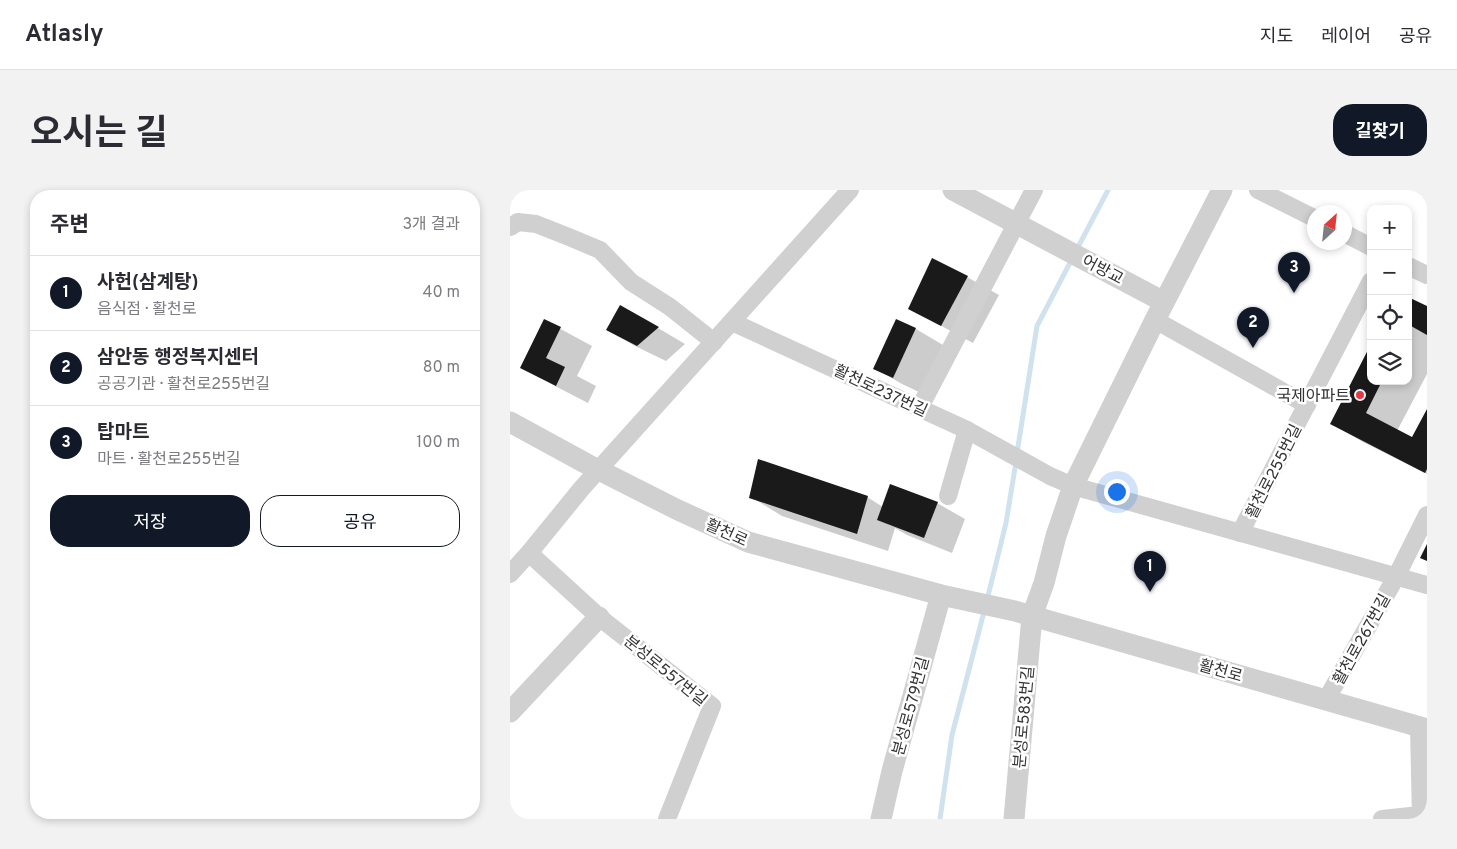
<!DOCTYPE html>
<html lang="ko">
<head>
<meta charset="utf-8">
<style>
  body { margin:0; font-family:Overpass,"Noto Sans KR",sans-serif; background:#f2f2f3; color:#2b2b33 }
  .controls { position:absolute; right:15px; top:15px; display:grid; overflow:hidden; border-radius:10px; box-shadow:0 2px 8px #0003 }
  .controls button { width:45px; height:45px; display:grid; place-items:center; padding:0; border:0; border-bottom:1px solid #e1e1e2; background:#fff; color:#2b2b33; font:25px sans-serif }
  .compass { position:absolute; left:797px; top:15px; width:45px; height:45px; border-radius:50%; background:#fff; box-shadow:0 2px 8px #0003; rotate:27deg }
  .you { position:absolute; left:606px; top:301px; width:18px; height:18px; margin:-12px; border:4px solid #fff; border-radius:50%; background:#1a73e8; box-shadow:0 0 0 8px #1a73e833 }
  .badge { display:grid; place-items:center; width:32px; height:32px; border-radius:50%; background:#111827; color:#fff; font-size:16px; font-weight:700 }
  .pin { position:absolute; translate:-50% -41px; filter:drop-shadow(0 1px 2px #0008) }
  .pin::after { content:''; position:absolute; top:26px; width:18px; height:15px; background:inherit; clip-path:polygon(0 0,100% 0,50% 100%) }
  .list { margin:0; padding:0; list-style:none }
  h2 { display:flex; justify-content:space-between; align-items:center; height:65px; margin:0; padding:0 20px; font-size:21px }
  h2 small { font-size:16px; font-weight:400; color:#7c7c81 }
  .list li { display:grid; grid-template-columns:32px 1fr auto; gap:15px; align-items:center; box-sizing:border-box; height:75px; padding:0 20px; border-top:1px solid #e1e1e2 }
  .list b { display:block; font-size:19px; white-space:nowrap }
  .list p { margin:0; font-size:16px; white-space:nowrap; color:#7c7c81 }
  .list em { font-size:16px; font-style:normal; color:#7c7c81 }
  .actions { display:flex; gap:10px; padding:15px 20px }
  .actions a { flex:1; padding:11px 0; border:1px solid #111827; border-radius:20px; text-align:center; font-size:18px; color:#111827 }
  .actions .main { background:#111827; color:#fff }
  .icon { flex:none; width:28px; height:28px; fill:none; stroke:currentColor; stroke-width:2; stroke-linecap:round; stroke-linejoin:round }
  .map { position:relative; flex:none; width:917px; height:629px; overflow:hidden; border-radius:20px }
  header { display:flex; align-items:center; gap:30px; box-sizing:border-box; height:70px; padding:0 25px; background:#fff; border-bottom:1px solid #e1e1e2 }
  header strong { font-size:24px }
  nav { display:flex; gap:28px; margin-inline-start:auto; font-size:18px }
  .intro { display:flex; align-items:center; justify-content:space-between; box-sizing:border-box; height:120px; padding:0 30px }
  h1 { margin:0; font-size:35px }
  .button { padding:12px 22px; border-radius:20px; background:#111827; color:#fff; font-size:18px; font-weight:700 }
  main { display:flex; gap:30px; padding:0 30px }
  aside { flex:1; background:#fff; border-radius:20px; box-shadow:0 2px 8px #0003 }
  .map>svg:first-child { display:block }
  .shadow { fill:#0003 }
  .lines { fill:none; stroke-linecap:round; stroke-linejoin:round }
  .stream { stroke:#cfe2ee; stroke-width:5 }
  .building { fill:#1a1a1a }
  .minor { stroke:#d0d0d0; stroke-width:18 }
  .tertiary { stroke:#d0d0d0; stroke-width:21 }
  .poi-dot { fill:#e63946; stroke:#fff; stroke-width:2 }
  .labels { text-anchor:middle; stroke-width:5; stroke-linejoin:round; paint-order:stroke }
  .street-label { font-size:16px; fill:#333; stroke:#fff }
  .poi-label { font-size:16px; fill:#333; stroke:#fff; text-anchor:end }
</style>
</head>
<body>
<header>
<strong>Atlasly</strong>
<nav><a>지도</a><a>레이어</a><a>공유</a></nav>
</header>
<div class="intro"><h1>오시는 길</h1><a class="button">길찾기</a></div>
<main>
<aside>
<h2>주변<small>3개 결과</small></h2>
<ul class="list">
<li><span class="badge">1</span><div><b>사헌(삼계탕)</b><p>음식점 · 활천로</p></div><em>40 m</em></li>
<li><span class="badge">2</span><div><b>삼안동 행정복지센터</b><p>공공기관 · 활천로255번길</p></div><em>80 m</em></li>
<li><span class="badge">3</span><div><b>탑마트</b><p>마트 · 활천로255번길</p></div><em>100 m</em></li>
</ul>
<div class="actions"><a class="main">저장</a><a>공유</a></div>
</aside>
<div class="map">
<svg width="917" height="629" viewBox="0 0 917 629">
  <rect width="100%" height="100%" fill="#fff"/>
  <!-- shadow -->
  <g class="shadow">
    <polygon points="457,87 489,105 463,153 400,119"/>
    <polygon points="898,108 917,118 917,184 887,241 903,249 917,222 917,284 853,252 822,234 861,191 898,191"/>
    <polygon points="111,116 175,154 156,171 125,156 97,140"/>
    <polygon points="34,130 82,156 67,186 86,196 78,213 43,195 11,177"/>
    <polygon points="387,131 406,139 433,155 411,203 392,194 364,178"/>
    <polygon points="241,307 357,307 373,317 427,313 455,329 442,363 397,345 385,338 378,361 272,326"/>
  </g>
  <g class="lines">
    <!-- stream -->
    <g class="stream">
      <polyline points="567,59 598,0"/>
      <polyline points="507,263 527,136 562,69"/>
      <polyline points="477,410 496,333 506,272"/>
      <polyline points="430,629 442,545 475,418"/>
    </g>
  </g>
  <!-- building -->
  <g class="building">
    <polygon points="422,68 458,86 431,136 398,119"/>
    <polygon points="898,107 917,116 917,145 901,136 898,141"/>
    <polygon points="110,115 149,137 127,156 96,140"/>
    <polygon points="34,129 51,137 36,168 55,177 46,196 10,178"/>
    <polygon points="386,129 406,138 383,188 363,179"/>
    <polygon points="861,154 861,191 872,191 856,223 902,247 917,219 917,279 915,283 820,234"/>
    <polygon points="248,269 358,306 347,344 239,308"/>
    <polygon points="380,294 428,312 414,348 367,330"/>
    <polygon points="917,354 917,371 910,368"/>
  </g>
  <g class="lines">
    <!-- minor -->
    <g class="minor">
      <polyline points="748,0 804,28"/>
      <polyline points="0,37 8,32 26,34 59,47 90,60 121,92 160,117 204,152"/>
      <polyline points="834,43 861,57"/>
      <polyline points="898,76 917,85"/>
      <polyline points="645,130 797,215"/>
      <polyline points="222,132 457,240 540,286 563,296 917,395"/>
      <polyline points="410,217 524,0"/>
      <polyline points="438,306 457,240"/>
      <polyline points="730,343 861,91"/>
      <polyline points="19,363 89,427 202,516 157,629"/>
      <polyline points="0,384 19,363 72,298 340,0"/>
      <polyline points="816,510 886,387 917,325"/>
      <polyline points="909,537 911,629"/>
      <polyline points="872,629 910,625"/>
    </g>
    <!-- tertiary -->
    <g class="tertiary">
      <polyline points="443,0 654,112"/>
      <polyline points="0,232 77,274 168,320 238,352 431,405 505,421 917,539"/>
      <polyline points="0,522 89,427"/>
      <polyline points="371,629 382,581 431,405"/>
      <polyline points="504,629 522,426 534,393 546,346 563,296 645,130 712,0"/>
    </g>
  </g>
  <!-- markers -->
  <circle class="poi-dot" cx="850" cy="205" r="5"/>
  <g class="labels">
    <!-- street labels -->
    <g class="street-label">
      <text transform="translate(593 79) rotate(28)" y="6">어방교</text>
      <text transform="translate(371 200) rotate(25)" y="6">활천로237번길</text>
      <text transform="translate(763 281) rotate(-63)" y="6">활천로255번길</text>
      <text transform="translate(217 342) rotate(24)" y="6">활천로</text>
      <text transform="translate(851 449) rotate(-61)" y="6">활천로267번길</text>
      <text transform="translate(156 480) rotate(39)" y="6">분성로557번길</text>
      <text transform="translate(711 480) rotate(16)" y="6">활천로</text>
      <text transform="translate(400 516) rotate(-75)" y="6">분성로579번길</text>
      <text transform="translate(513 527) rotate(-85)" y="6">분성로583번길</text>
    </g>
    <!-- poi labels -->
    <g class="poi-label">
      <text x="840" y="211">국제아파트</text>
    </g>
  </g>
</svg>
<div class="controls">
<button>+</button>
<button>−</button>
<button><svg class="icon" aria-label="locate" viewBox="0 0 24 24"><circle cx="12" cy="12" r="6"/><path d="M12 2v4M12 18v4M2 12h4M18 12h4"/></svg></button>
<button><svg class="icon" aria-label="layers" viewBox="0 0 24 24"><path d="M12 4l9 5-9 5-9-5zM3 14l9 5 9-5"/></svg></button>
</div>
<svg class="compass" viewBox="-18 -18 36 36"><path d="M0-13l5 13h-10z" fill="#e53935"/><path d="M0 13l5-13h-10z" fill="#7c7c81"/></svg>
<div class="you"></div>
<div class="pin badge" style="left:640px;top:402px">1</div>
<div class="pin badge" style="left:743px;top:158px">2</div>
<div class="pin badge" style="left:784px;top:103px">3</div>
</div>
</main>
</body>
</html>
